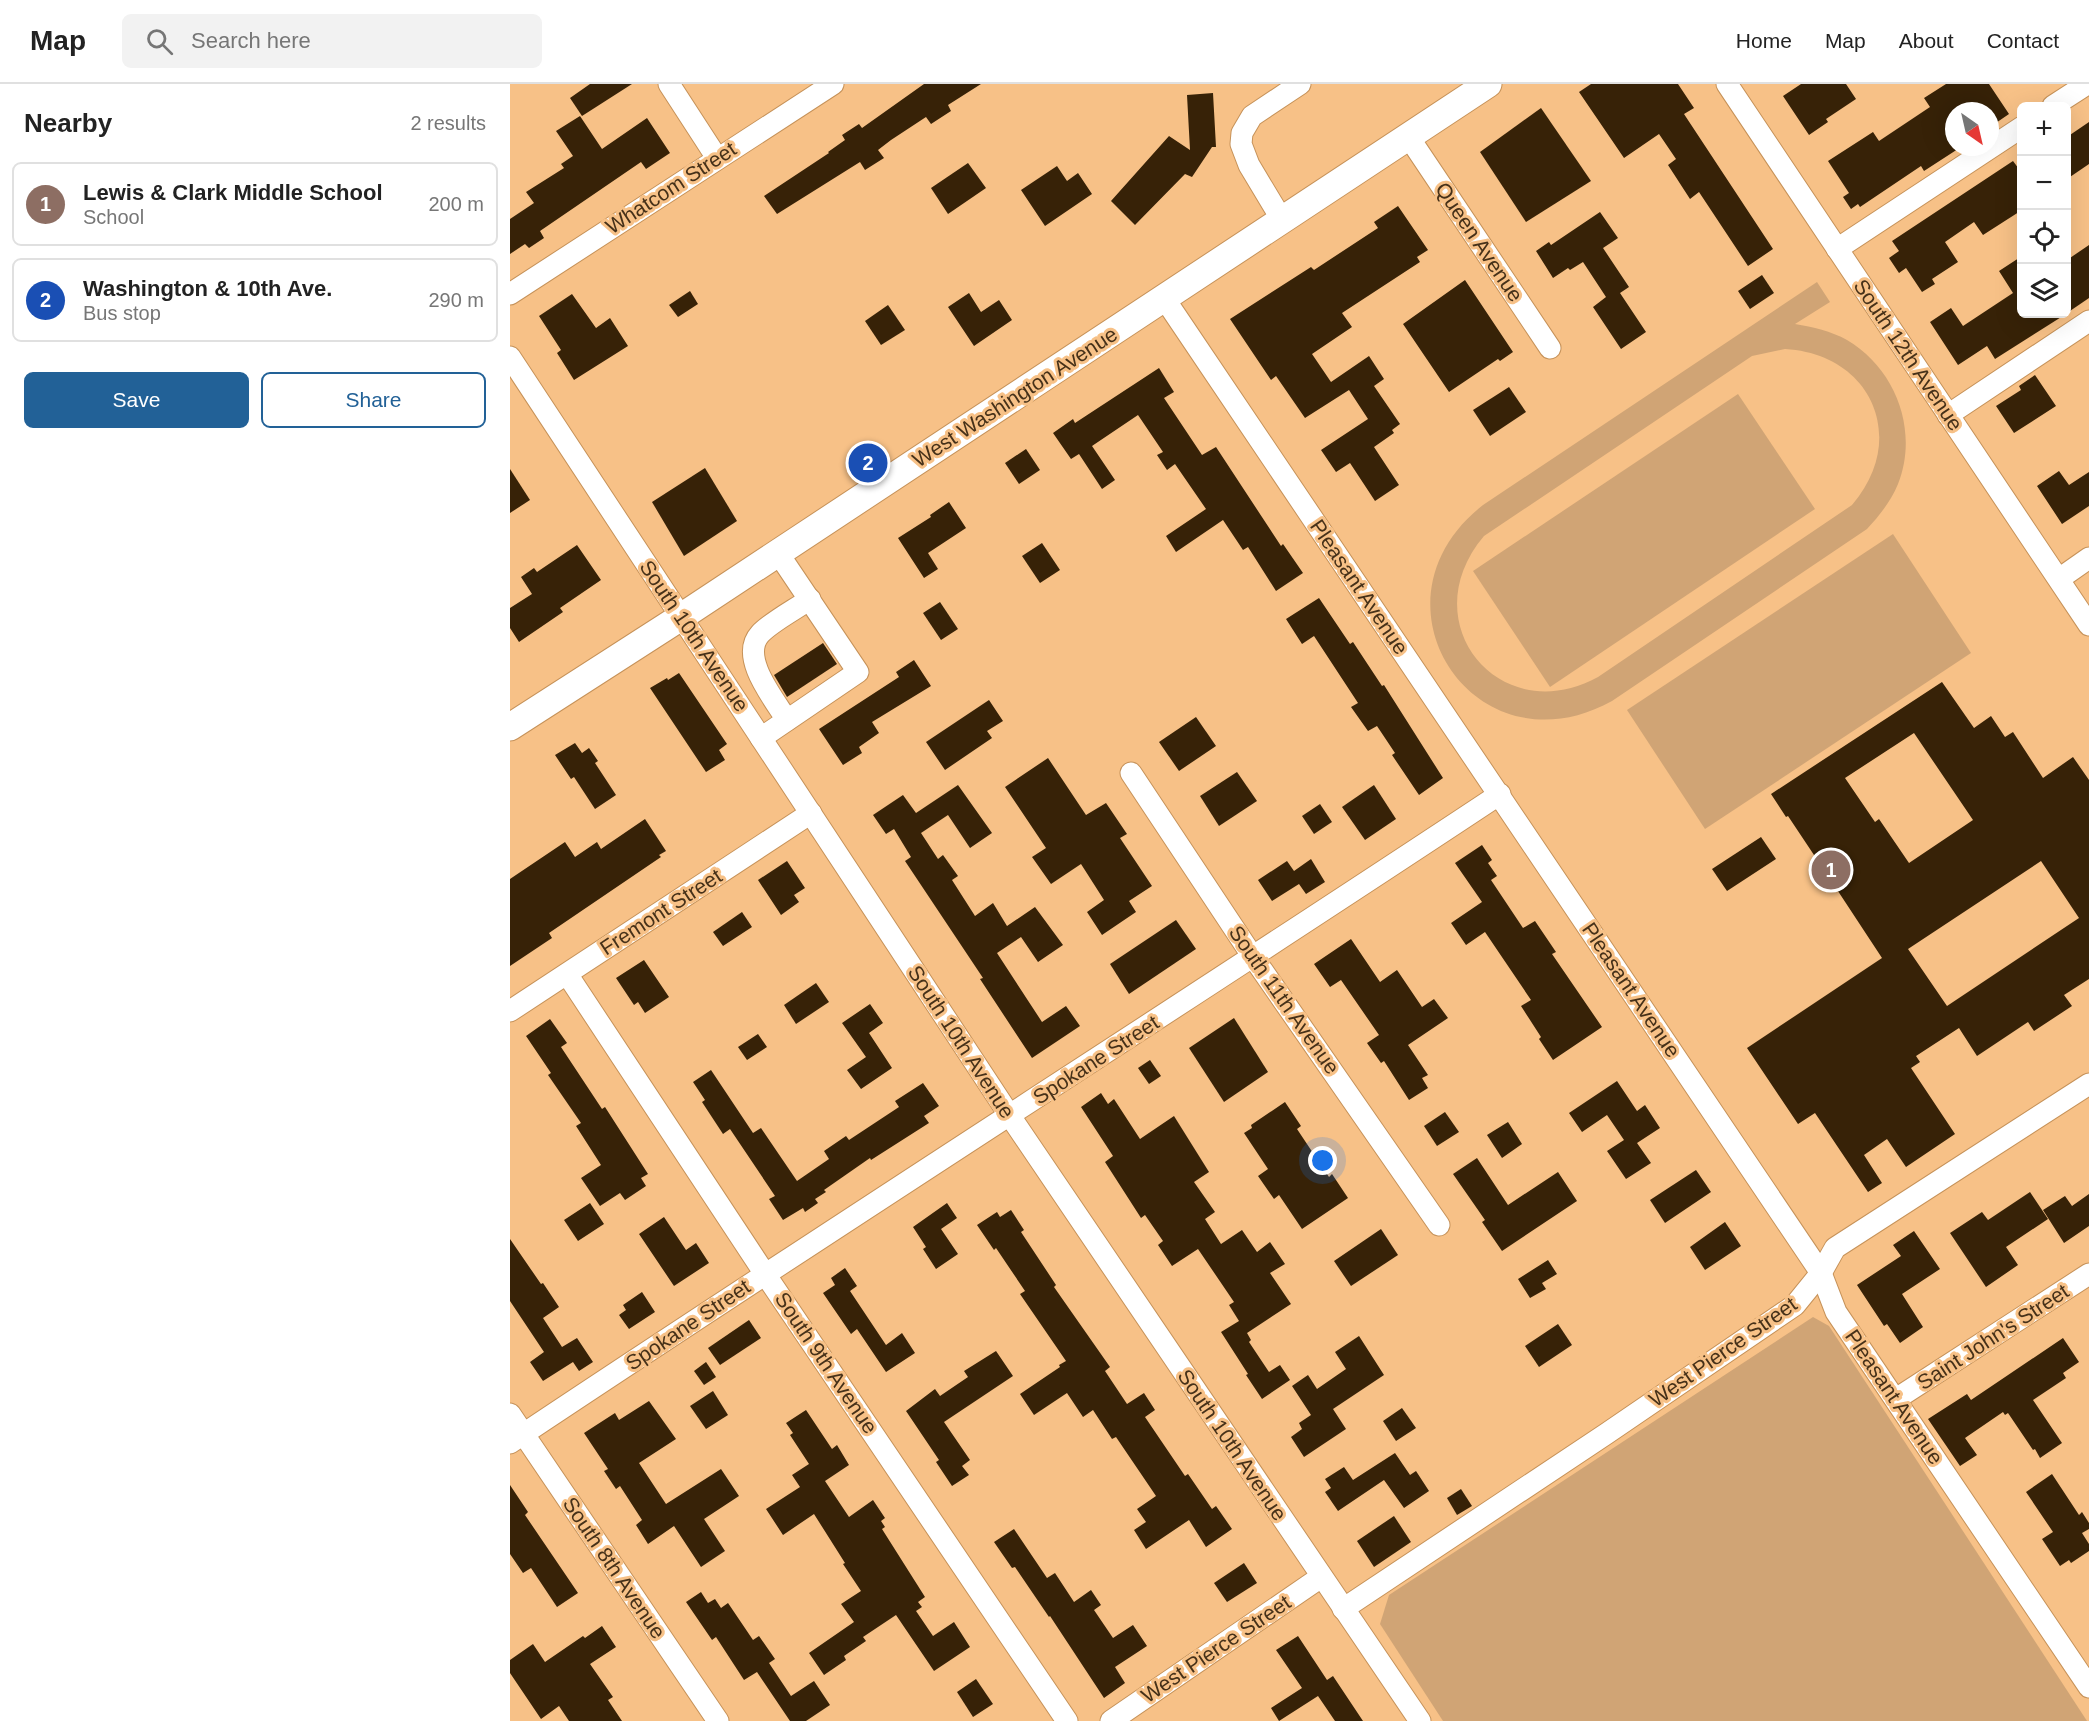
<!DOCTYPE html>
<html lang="en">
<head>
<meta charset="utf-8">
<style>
  body { margin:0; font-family:Arial,sans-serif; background:#f2f2f2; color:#222 }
  .controls { position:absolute; right:18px; top:18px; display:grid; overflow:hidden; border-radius:9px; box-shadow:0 6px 24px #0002 }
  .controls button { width:54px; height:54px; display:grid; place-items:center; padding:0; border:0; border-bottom:2px solid #e0e0e0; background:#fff; color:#222; font:30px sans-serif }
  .compass { position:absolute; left:1435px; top:18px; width:54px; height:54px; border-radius:50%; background:#fff; box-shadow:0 6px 24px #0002; rotate:146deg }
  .you { position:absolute; left:813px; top:1077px; width:21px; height:21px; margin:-15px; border:4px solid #fff; border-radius:50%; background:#1a73e8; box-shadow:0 0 0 9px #1a73e833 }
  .badge { display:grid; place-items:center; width:39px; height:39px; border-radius:50%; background:#226197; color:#fff; font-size:20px; font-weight:700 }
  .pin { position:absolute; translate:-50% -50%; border:3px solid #fff; box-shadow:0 2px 6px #0006 }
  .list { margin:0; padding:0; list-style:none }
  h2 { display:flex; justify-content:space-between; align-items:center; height:78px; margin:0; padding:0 24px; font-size:26px }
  h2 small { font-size:20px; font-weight:400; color:#767676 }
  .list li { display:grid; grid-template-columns:39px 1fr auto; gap:18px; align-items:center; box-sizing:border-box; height:84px; margin:0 12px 12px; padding:0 12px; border:2px solid #e0e0e0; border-radius:9px }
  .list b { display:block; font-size:22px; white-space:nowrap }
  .list p { margin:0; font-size:20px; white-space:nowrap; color:#767676 }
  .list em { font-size:20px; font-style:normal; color:#767676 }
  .actions { display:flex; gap:12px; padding:18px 24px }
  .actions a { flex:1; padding:14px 0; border:2px solid #226197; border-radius:9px; text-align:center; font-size:21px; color:#226197 }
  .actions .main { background:#226197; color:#fff }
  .icon { flex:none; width:33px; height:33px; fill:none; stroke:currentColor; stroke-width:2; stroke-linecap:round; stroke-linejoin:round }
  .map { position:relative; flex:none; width:1579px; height:1637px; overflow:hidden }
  header { display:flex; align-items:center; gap:36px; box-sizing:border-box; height:84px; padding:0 30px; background:#fff; border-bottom:2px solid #e0e0e0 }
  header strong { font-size:28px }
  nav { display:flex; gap:33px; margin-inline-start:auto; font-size:21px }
  .search { width:420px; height:54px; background:#f2f2f2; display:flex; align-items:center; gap:15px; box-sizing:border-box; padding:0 21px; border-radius:9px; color:#767676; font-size:22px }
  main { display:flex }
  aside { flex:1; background:#fff }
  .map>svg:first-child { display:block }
  .green { fill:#d0a475; fill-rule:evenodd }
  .building { fill:#372207; fill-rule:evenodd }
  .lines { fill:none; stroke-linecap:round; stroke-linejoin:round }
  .minor-casing { stroke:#c69259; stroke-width:23 }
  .major-casing { stroke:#c69259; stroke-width:29 }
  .minor { stroke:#fff; stroke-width:21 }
  .major { stroke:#fff; stroke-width:27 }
  .labels { text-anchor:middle; stroke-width:6; stroke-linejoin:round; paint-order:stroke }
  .street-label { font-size:21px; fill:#463119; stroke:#f7c187 }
</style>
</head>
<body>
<header>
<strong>Map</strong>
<div class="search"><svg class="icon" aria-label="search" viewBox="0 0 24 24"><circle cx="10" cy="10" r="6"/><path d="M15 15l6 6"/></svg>Search here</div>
<nav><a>Home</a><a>Map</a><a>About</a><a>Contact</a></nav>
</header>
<main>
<aside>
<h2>Nearby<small>2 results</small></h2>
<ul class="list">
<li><span class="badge" style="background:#8d6e63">1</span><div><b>Lewis &amp; Clark Middle School</b><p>School</p></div><em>200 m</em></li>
<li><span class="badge" style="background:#1a4fb4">2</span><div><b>Washington &amp; 10th Ave.</b><p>Bus stop</p></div><em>290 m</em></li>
</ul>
<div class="actions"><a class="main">Save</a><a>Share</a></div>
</aside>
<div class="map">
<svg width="1579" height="1637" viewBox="0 0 1579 1637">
  <rect width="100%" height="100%" fill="#f7c187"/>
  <!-- green -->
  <g class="green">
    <path d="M1307,198L1320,218L1285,240C1303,243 1321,247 1337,256C1386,285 1409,347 1388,400C1381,417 1370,431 1357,445L1102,617C965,693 849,518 973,421ZM1275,265C1362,270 1399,355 1342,421L1088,593C989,647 901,538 974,452L1242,272Z"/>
    <polygon points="1228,310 1305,425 1040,603 963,487"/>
    <polygon points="1383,450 1461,569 1195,745 1117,626"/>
    <polygon points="1303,1233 1319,1242 1577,1637 933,1637 870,1540 879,1511"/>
  </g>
  <!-- building -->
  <g class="building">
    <polygon points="80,0 122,0 72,32 60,14"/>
    <polygon points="414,0 471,0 438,21 441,27 421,40 416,33 381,56 368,66 374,74 355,86 350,78 267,130 254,112 319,69 318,68 335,56 332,51 349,40 352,44"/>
    <polygon points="1081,0 1168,0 1184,24 1174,30 1263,165 1238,182 1189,108 1180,115 1158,81 1166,75 1149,50 1114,74 1069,8"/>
    <polygon points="1291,0 1336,0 1346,15 1316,35 1318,38 1299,51 1273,12"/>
    <polygon points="1436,0 1479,0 1499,30 1480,43 1480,27 1444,27 1444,63 1451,63 1414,87 1411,82 1350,123 1348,120 1341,125 1333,113 1339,109 1318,77 1363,48 1369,57 1420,23 1414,14"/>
    <polygon points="703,9 706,63 702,63 682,93 675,90 625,141 601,117 659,52 680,66 677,11"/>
    <polygon points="1031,24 1081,97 1016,138 970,68"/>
    <polygon points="70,32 92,65 137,34 160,69 136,85 131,78 30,147 34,154 19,164 15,160 0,170 0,135 24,119 16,108 54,84 51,80 63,72 46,47"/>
    <polygon points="1579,38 1579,80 1557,95 1557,53"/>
    <polygon points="1503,77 1512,89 1512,126 1473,151 1464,138 1435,158 1448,178 1422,195 1425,200 1412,208 1396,184 1389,189 1379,174 1389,167 1382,157"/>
    <polygon points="458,79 476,104 438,130 421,104"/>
    <polygon points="547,82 557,97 568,89 582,110 535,142 511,106"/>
    <polygon points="888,122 918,166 907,173 910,178 832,229 842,243 802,270 821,298 859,272 874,295 864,302 890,340 882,346 884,349 864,363 889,401 865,417 840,379 826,388 811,366 858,335 839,306 795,334 766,292 761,296 720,235 801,183 804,186 868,144 864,138"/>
    <polygon points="1090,128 1108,154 1093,164 1119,203 1110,209 1136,248 1111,265 1083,223 1096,213 1073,178 1060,186 1058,184 1043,194 1026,167 1039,158 1041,161"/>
    <polygon points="1579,161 1579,214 1557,229 1557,176"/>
    <polygon points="1512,172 1512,230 1556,230 1485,275 1477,262 1448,281 1420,238 1441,224 1453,242 1503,209 1489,187"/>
    <polygon points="1252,191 1264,209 1240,225 1228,207"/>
    <polygon points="955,196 1003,268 990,277 988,275 939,308 893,240"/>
    <polygon points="180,207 188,220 168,233 159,221"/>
    <polygon points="459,209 471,228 489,216 502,236 464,262 438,223"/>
    <polygon points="62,210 86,244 100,234 118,262 64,296 47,269 51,266 29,232"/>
    <polygon points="378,221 395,246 371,261 355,237"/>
    <polygon points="649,284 664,308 654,314 692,371 706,363 771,462 773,460 793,489 766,507 738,463 733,466 713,436 666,468 656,452 696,425 665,380 657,386 647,371 653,368 628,331 582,362 605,396 592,405 569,370 561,375 543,349 563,335 565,339"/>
    <polygon points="1525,291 1546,322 1504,349 1486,322 1511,306 1509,302"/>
    <polygon points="999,303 1016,328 980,352 963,326"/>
    <polygon points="516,365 530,386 509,400 495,379"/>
    <polygon points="195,384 227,437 174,472 142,418"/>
    <polygon points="0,385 20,416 0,429"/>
    <polygon points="1549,387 1559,401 1579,388 1579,422 1552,440 1527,402"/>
    <polygon points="439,418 456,444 418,469 428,485 414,494 388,454 421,433 420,431"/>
    <polygon points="532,459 550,486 530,499 512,472"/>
    <polygon points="67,461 91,496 50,524 53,528 9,558 0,544 0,524 22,510 11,493 24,484 27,488"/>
    <polygon points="809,514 840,560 843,558 872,602 874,601 933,694 909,711 882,671 885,669 867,642 858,647 841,623 848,619 804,552 792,560 776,535"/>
    <polygon points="430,518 448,545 431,556 413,529"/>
    <polygon points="313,559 327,580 277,613 264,591"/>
    <polygon points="404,576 421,602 362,638 369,649 349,663 352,669 333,681 309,645 389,593 386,588"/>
    <polygon points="169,589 217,660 209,666 215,676 196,688 140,604 157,594 158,596"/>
    <path d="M1432,598L1464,644L1481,632L1495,653L1503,648L1533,694L1563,673L1579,696V895L1554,911L1562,922L1524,947L1518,938L1467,972L1449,944L1406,972L1410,978L1401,984L1445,1050L1396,1083L1377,1055L1354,1071L1372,1099L1358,1108L1305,1029L1288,1040L1237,964L1372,874L1322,798L1315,803L1301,782L1308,777L1278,732L1276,733L1261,710ZM1404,649L1463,736L1399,779L1369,735L1365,738L1335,694ZM1531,777L1569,834L1437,922L1398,865Z"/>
    <polygon points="479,616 493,637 477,647 482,654 435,686 416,658"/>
    <polygon points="686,633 706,662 669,687 649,658"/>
    <polygon points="65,659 72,669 79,664 88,677 85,679 106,711 85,725 64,693 61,695 45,671"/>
    <polygon points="538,674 576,731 596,719 617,750 610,754 642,802 619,817 626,828 592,851 577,828 594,816 571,780 541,800 522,773 536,764 495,703"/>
    <polygon points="727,688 747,717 709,742 690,712"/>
    <polygon points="448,701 482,749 460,764 438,731 411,749 428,775 433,771 448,792 442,796 465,832 483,819 497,842 525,823 553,861 528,878 511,853 487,869 532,938 556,922 570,942 522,974 470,895 473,894 395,777 401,773 384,745 376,750 363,731 393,711 406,729"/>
    <polygon points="864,701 886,735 855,756 832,723"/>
    <polygon points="810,720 822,738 804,750 792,732"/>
    <polygon points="135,735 156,767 149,771 151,773 39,849 42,854 0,882 0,795 55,758 65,773 87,758 91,765"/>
    <polygon points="1251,753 1266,775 1217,807 1202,785"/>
    <polygon points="972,761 982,776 978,779 987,792 981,796 1013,844 1025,837 1046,868 1042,870 1092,943 1043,976 1029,955 1031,953 1011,922 1021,916 975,848 956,861 941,839 972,818 945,779"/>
    <polygon points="801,775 815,798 796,810 789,800 762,817 748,796 777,777 784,787"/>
    <polygon points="277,777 295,804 284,811 289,818 271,831 248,796"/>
    <polygon points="232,828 242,843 213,862 203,848"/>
    <polygon points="666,836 686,865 619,910 600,880"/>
    <polygon points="841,855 870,898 887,886 912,923 924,915 938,934 898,961 918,991 912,994 918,1004 899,1016 874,977 871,979 857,959 869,951 831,896 820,903 804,880"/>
    <polygon points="134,876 159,913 135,929 128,918 124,921 106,894"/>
    <polygon points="306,899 319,918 286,940 274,921"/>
    <polygon points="360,920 373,939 359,949 382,984 351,1005 337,986 356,973 332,939"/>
    <polygon points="724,934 758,988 714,1018 679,964"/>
    <polygon points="40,935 57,959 51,963 92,1025 95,1023 138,1090 131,1094 136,1102 115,1116 110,1109 90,1122 71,1094 91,1081 66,1042 71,1039 38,991 41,989 16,952"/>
    <polygon points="248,950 257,963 237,976 228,963"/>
    <polygon points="640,976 651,992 639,1000 628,984"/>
    <polygon points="201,986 243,1049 251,1044 287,1097 319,1075 314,1067 336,1052 339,1056 389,1023 385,1017 413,999 429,1022 414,1032 419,1039 361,1076 360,1074 314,1106 316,1108 305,1115 308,1119 295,1128 293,1124 273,1136 259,1115 265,1112 220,1045 213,1050 192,1018 195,1016 183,998"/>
    <polygon points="1107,997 1127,1027 1135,1021 1150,1044 1127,1059 1141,1079 1116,1095 1097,1067 1114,1056 1097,1031 1072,1048 1059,1029"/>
    <polygon points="591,1009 598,1020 604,1015 630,1055 664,1032 699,1088 684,1098 705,1128 695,1135 711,1160 732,1146 747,1168 760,1158 775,1180 760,1189 781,1220 737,1249 741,1256 739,1258 759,1288 770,1281 780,1296 752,1315 736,1291 738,1290 711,1248 729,1237 719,1221 724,1218 688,1165 662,1182 648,1161 653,1157 635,1131 631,1134 595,1078 603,1072 571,1023"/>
    <polygon points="775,1018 791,1042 787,1045 819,1093 822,1090 838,1114 792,1145 769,1111 764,1115 748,1092 758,1085 734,1049 742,1044 741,1041"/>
    <polygon points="935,1028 949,1048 927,1062 914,1042"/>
    <polygon points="998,1038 1012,1060 992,1074 977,1051"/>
    <polygon points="967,1074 998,1121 1048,1088 1067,1117 992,1167 972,1138 975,1136 943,1090"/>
    <polygon points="1186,1086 1201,1108 1155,1139 1140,1116"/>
    <polygon points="1520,1108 1538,1135 1496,1163 1508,1181 1476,1203 1440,1149 1472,1128 1478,1136"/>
    <polygon points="1579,1110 1579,1142 1554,1159 1533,1126 1555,1112 1562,1122"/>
    <polygon points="80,1119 94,1140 68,1157 54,1136"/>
    <polygon points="437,1119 447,1134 431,1145 448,1170 426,1185 413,1165 416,1163 403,1143"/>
    <polygon points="501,1126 514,1146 511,1148 546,1201 544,1203 600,1283 595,1287 617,1320 634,1309 645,1326 635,1333 675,1392 678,1390 702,1425 706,1422 722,1445 696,1463 679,1436 636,1465 624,1446 636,1438 627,1425 646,1412 606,1353 602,1355 583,1326 573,1333 557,1309 524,1331 510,1310 550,1283 549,1281 556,1277 510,1210 515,1207 486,1164 484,1166 467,1141 487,1128 490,1133"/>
    <polygon points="154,1133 176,1166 186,1159 199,1179 164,1202 129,1150"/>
    <polygon points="1215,1138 1231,1162 1195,1186 1180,1163"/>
    <polygon points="871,1145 888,1171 841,1202 824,1177"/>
    <polygon points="1404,1147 1430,1185 1392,1210 1413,1243 1390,1259 1377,1240 1374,1242 1347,1201 1391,1172 1383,1161"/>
    <polygon points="0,1155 31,1200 33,1199 49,1223 33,1234 52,1263 67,1254 83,1278 69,1287 63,1278 33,1297 20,1278 34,1268 0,1217"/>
    <polygon points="1038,1176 1047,1190 1032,1199 1036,1205 1020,1214 1008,1195"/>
    <polygon points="335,1184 347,1202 340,1207 376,1261 392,1249 405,1269 376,1288 347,1245 341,1250 313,1209 325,1201 321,1194"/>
    <polygon points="132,1208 145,1228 119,1245 109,1231 116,1226 113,1221"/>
    <polygon points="239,1236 251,1254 210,1281 198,1264"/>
    <polygon points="1048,1240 1062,1261 1029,1283 1015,1262"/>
    <polygon points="849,1252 874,1291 823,1325 836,1345 794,1373 781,1353 792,1345 789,1339 801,1331 782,1302 798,1291 807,1305 836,1285 825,1268"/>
    <polygon points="1553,1254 1569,1278 1553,1289 1556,1294 1523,1316 1552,1359 1530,1374 1525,1365 1523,1366 1498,1329 1495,1331 1493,1328 1455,1354 1467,1371 1450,1382 1418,1335 1457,1310 1461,1316"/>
    <polygon points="486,1267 503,1292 434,1338 460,1376 452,1382 459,1391 442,1402 426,1378 429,1376 396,1327 425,1305 430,1312 458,1293 454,1287"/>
    <polygon points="196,1278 206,1293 194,1301 184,1287"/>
    <polygon points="203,1307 218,1331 196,1345 180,1322"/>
    <polygon points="139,1317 166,1355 129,1379 156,1420 211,1385 229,1412 194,1435 215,1467 191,1483 164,1442 138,1460 126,1441 132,1436 110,1402 106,1405 94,1387 98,1385 74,1349 105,1329 109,1336"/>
    <polygon points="892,1324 906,1344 886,1357 873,1337"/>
    <polygon points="296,1326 322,1365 327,1361 339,1381 315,1397 339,1433 363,1416 375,1434 371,1437 375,1443 372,1445 415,1513 408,1518 412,1523 406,1527 423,1552 444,1538 460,1563 424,1587 386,1531 353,1553 356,1557 334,1572 336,1576 314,1591 299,1569 344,1538 331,1520 351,1507 333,1480 335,1479 304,1430 273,1451 256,1425 290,1403 282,1391 299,1380 280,1351 283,1349 276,1339"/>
    <polygon points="885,1369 900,1391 906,1387 919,1407 894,1424 874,1396 828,1427 815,1408 821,1404 815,1395 834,1383 843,1396"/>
    <polygon points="1542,1390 1569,1431 1572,1428 1579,1439 1579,1445 1572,1449 1579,1460 1579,1467 1561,1479 1559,1476 1550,1482 1532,1455 1543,1448 1516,1408"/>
    <polygon points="0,1401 18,1428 15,1431 68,1509 47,1523 21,1484 13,1489 0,1470"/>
    <polygon points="951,1405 962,1422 947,1431 937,1414"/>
    <polygon points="884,1432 901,1458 864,1483 847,1457"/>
    <polygon points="504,1445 537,1494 545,1489 564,1518 581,1506 591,1521 584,1526 603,1554 623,1541 637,1562 605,1583 615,1599 594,1614 540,1532 539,1533 505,1483 502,1484 484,1458"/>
    <polygon points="734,1479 747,1499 717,1518 704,1499"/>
    <polygon points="191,1508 198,1519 205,1515 211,1524 218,1519 243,1556 249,1552 265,1575 259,1579 281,1612 304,1597 320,1621 296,1637 280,1637 247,1588 234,1596 206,1553 202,1556 176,1518"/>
    <polygon points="92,1542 106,1563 80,1580 103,1613 98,1616 112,1637 59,1637 49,1622 31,1635 0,1589 0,1576 23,1560 35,1578 73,1552 75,1554"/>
    <polygon points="788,1552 817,1596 823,1592 853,1637 825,1637 808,1612 769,1637 761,1624 792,1604 766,1566"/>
    <polygon points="466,1595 483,1620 463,1633 447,1608"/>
  </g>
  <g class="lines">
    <!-- minor casing -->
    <g class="minor-casing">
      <g id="minor">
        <polyline points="159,0 207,74"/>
        <polyline points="1217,0 1579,541"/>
        <polyline points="1543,22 1577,0"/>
        <polyline points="898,52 1040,264"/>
        <polyline points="772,136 739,81 731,60 732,49 742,32 790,0"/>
        <polyline points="1327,165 1512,43"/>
        <polyline points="0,210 323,0"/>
        <polyline points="654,214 1311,1189 1326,1228 1579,1603"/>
        <polyline points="0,273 500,1032 910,1637"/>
        <polyline points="1438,331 1579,237"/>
        <polyline points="1549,495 1579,474"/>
        <path d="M277,636C264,615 229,573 250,550C261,538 286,525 300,515"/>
        <polyline points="251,654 348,588 268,469"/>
        <polyline points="621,689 743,873 929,1141"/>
        <polyline points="57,890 255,1190 557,1637"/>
        <polyline points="0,927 301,729"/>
        <polyline points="1386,1315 1579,1190"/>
        <polyline points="0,1330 208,1637"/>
        <path d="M0,1359C328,1140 661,928 990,710"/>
        <polyline points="833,1525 1096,1350 1285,1221 1311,1189 1325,1164 1579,1000"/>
        <polyline points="601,1637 811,1493"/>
      </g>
    </g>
    <!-- major casing -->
    <g class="major-casing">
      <polyline id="major" points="0,643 171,533 978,0"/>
    </g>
    <!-- minor -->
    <use href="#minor" class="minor"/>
    <!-- major -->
    <use href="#major" class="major"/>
  </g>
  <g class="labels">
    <!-- street labels -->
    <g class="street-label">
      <text transform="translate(161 104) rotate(-33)" y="7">Whatcom Street</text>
      <text transform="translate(969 158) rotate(56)" y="7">Queen Avenue</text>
      <text transform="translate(1398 271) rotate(56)" y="7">South 12th Avenue</text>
      <text transform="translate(505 313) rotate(-33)" y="7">West Washington Avenue</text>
      <text transform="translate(849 503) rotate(56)" y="7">Pleasant Avenue</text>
      <text transform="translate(184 552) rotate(56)" y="7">South 10th Avenue</text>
      <text transform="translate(151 828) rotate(-33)" y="7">Fremont Street</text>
      <text transform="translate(1121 906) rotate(56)" y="7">Pleasant Avenue</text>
      <text transform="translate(774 916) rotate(55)" y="7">South 11th Avenue</text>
      <text transform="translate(451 958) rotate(57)" y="7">South 10th Avenue</text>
      <text transform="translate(586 976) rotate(-33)" y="7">Spokane Street</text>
      <text transform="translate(178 1241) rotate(-34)" y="7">Spokane Street</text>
      <text transform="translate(1483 1253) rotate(-33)" y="7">Saint John's Street</text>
      <text transform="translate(1213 1268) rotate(-35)" y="7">West Pierce Street</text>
      <text transform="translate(316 1279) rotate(56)" y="7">South 9th Avenue</text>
      <text transform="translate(1384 1313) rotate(56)" y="7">Pleasant Avenue</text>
      <text transform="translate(722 1361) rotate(56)" y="7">South 10th Avenue</text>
      <text transform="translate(104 1484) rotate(56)" y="7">South 8th Avenue</text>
      <text transform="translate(706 1565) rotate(-34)" y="7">West Pierce Street</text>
    </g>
  </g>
</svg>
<div class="controls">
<button>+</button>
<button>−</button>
<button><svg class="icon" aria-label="locate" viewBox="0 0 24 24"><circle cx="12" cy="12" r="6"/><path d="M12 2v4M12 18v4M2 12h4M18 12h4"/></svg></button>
<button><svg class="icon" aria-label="layers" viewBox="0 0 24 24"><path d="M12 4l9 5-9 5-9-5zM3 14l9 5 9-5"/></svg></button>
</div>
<svg class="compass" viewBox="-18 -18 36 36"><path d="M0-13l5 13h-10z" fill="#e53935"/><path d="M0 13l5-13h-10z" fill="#767676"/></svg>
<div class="you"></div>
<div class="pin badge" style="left:1321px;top:786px;background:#8d6e63">1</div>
<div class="pin badge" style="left:358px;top:379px;background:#1a4fb4">2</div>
</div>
</main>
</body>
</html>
